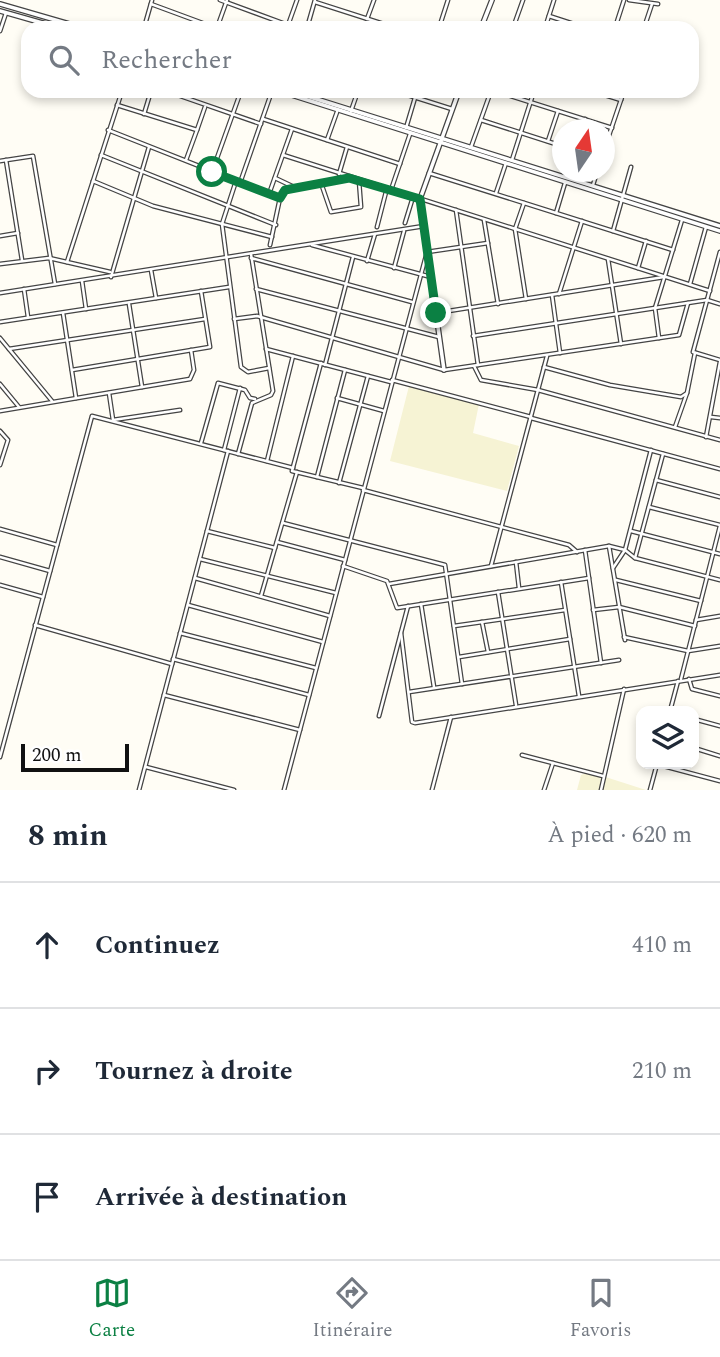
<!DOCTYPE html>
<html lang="fr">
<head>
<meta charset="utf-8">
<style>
  body { margin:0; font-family:Spectral,serif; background:#f6f6f7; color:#1f2937 }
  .controls { position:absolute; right:21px; bottom:21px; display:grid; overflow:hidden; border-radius:14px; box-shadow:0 4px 10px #0003 }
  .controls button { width:63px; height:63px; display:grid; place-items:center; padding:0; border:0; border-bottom:2px solid #e0e1e3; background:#fff; color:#1f2937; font:35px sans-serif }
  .compass { position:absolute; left:552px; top:119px; width:63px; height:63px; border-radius:50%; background:#fff; box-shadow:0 4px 10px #0003; rotate:13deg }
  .scale { position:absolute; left:21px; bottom:18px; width:108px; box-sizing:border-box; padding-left:7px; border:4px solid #111; border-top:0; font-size:19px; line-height:24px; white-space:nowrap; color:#111; -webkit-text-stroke:5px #fff; paint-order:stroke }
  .stop { position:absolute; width:21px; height:21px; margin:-16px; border:5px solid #0b8043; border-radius:50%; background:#fff }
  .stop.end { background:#0b8043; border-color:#fff; box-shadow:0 2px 7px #0008 }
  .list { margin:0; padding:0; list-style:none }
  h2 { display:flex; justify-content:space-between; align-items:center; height:91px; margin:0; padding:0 28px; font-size:30px }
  h2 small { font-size:23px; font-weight:400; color:#747a83 }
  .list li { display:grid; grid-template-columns:46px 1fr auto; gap:21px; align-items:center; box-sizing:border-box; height:126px; padding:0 28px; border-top:2px solid #e0e1e3 }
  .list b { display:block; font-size:26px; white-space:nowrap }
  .list em { font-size:23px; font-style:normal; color:#747a83 }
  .icon { flex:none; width:38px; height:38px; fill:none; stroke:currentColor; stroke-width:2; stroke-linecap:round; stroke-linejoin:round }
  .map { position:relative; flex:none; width:720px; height:790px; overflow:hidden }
  .search { position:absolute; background:#fff; box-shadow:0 4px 10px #0003; left:21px; right:21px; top:21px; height:77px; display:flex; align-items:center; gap:18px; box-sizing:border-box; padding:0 24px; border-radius:21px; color:#747a83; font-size:26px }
  .sheet { height:469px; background:#fff }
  nav { display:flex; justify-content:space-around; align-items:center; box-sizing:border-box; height:98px; border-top:2px solid #e0e1e3; background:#fff; font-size:19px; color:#747a83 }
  nav a { display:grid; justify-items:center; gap:4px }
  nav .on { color:#0b8043 }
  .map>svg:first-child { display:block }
  .farmland { fill:#f6f3d4 }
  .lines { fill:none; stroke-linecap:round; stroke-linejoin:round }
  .minor-casing { stroke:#444; stroke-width:5 }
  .tertiary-casing { stroke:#444; stroke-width:6 }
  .minor { stroke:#fff; stroke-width:2.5 }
  .tertiary { stroke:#fff; stroke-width:3.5 }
  .route { stroke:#0b8043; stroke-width:9 }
</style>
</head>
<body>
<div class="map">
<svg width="720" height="790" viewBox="0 0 720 790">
  <rect width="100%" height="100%" fill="#fffdf5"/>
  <!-- farmland -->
  <g class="farmland">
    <polygon points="409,386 479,404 473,433 519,446 507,491 390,461"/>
    <polygon points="590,772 646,790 577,790 581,775"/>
  </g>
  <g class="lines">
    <!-- minor casing -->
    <g class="minor-casing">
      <g id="minor">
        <polyline points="220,0 288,25"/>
        <polyline points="629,0 658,4"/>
        <polyline points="315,2 396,28"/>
        <polyline points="151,4 216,28"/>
        <polyline points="549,16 586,28"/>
        <polyline points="367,19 374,0"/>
        <polyline points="144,28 152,0"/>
        <polyline points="217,28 227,0"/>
        <polyline points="287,28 297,0"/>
        <polyline points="307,28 315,0"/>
        <polyline points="439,28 448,0"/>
        <polyline points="513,28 523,0"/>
        <polyline points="545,28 554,0"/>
        <polyline points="615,28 624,0"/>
        <polyline points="644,28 652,4"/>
        <polyline points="0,31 6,13"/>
        <polyline points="166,91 261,124"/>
        <polyline points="395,91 452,109"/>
        <polyline points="495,91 612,128"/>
        <polyline points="592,91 621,100"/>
        <polyline points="117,105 197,130 186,160"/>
        <polyline points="351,111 358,91"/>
        <polyline points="144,114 151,91"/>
        <polyline points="263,119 400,164"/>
        <polyline points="481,120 562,146"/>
        <polyline points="406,128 417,91"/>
        <polyline points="108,130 280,198 270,245"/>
        <polyline points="197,130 205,107"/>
        <polyline points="582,130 585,119"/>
        <polyline points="327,140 337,112"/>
        <polyline points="548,141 558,111"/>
        <polyline points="471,147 491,91"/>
        <polyline points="604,150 624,91"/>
        <polyline points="101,155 276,225"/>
        <polyline points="283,155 710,291"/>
        <polyline points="6,160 22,260"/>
        <polyline points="512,160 534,91"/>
        <polyline points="0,161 33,156 55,284"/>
        <polyline points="212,172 241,91"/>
        <polyline points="429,173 673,250"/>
        <polyline points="339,174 347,147"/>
        <polyline points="275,178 294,187"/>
        <polyline points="93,181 153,206 272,237"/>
        <polyline points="236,181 222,224 241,367 248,372 269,368"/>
        <polyline points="240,183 272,91"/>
        <polyline points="321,183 331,212 361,207 359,181"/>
        <polyline points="593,185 597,172"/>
        <polyline points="391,190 410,134"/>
        <polyline points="496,193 506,163"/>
        <polyline points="269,194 292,129"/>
        <polyline points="280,198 285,190 347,178"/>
        <polyline points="524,203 515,229 526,299"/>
        <polyline points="456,210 478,365"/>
        <polyline points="556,213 565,183"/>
        <polyline points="484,220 498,304"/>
        <polyline points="405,223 413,197"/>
        <polyline points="377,227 387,188"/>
        <polyline points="613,231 631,167"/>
        <polyline points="0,236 18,233"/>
        <polyline points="312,245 431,277"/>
        <polyline points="720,252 693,352 720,360"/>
        <polyline points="251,258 412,302"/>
        <polyline points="608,259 621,344"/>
        <polyline points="367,261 375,234"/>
        <polyline points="67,262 122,91"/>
        <polyline points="0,264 49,258 110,272"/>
        <polyline points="394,268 404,231"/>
        <polyline points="638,268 646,241"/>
        <polyline points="151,270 156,298"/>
        <polyline points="111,277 149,147"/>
        <polyline points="82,281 86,309"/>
        <polyline points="690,284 706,227"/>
        <polyline points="24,289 28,317"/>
        <polyline points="256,289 439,337"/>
        <polyline points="0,293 424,226"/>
        <polyline points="559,294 582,221"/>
        <polyline points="552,295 560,353"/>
        <polyline points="129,304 142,387"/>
        <polyline points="63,313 76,398"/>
        <polyline points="436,313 664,277"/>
        <polyline points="234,319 257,316 444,370 679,335 688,303"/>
        <polyline points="0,322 229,287"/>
        <polyline points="473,336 707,300 720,304"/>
        <polyline points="0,338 52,401"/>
        <polyline points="659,338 655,308 682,220"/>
        <polyline points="9,349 205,319"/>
        <polyline points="266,349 391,382"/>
        <polyline points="321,363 292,471 363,488"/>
        <polyline points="325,365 353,257"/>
        <polyline points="474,366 481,380 538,390 720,440"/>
        <polyline points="544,367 610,385 681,397 687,393 695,353"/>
        <polyline points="72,370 210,347 201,291"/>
        <polyline points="392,380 531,417"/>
        <polyline points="0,384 19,407"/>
        <polyline points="109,393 113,420 180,410"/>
        <polyline points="337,398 384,411"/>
        <polyline points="0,411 190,379 194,370 191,350"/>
        <polyline points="711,417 720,418"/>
        <polyline points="531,418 720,469"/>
        <polyline points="675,427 687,393"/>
        <polyline points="0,431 8,440 0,465"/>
        <polyline points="706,437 720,362"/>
        <polyline points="201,443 218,383 245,390 250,398 255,399"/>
        <polyline points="224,450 240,388"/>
        <polyline points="238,454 252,403 271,395 273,391 251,254"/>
        <polyline points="267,461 293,356"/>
        <polyline points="317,477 345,370"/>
        <polyline points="656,480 720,497"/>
        <polyline points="339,483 368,376"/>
        <polyline points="363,490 569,545 577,552"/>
        <polyline points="649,507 720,525"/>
        <polyline points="283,523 445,565 462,684"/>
        <polyline points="0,529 57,545"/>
        <polyline points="207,531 275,548"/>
        <polyline points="631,531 720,554"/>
        <polyline points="277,542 345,560"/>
        <polyline points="609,546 625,640"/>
        <polyline points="585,550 601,663"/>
        <polyline points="0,557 50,571"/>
        <polyline points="635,558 663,454"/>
        <polyline points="200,559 336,593"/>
        <polyline points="516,562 519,588"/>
        <polyline points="343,566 387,581 397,608 589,578"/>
        <polyline points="491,566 547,356"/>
        <polyline points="613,568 625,550 651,450"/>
        <polyline points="195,578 330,616"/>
        <polyline points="616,580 701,601"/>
        <polyline points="561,582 579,696"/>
        <polyline points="389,584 609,546 625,550 635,558 720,580"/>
        <polyline points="0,585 43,597"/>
        <polyline points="498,592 516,705"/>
        <polyline points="261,596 297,472"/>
        <polyline points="421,604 434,687"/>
        <polyline points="188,605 323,642"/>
        <polyline points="593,610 619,607 695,626"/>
        <polyline points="696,620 720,616"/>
        <polyline points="482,622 488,652"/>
        <polyline points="35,625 172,664"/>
        <polyline points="454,626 565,610"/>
        <polyline points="180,633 316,668"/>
        <polyline points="401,633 412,722 415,723 720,675"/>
        <polyline points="624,637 688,651 720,646"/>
        <polyline points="459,657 570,639"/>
        <polyline points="173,659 309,695"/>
        <polyline points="681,679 720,526"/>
        <polyline points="689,679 692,689 720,696"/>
        <polyline points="409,692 619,660"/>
        <polyline points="164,695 300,730"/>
        <polyline points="670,711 678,681"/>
        <polyline points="379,716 408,606"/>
        <polyline points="694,719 720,726"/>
        <polyline points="694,748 720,756"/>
        <polyline points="522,755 603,776"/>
        <polyline points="0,757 92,416 293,468"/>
        <polyline points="656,764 720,781"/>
        <polyline points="146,767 234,790"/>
        <polyline points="139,790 228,451"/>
        <polyline points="284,790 427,252 488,243"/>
        <polyline points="432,790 451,717"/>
        <polyline points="544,790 553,763"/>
        <polyline points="601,790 624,689"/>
        <polyline points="650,790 657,764"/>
      </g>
    </g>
    <!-- tertiary casing -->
    <g class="tertiary-casing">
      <g id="tertiary">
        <polyline points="0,4 83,28"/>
        <polyline points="0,11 60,28"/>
        <polyline points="481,28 492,0"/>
        <polyline points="279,91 720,231"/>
        <polyline points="291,91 720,226"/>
        <polyline points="444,370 420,199 459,91"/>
      </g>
    </g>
    <!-- minor -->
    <use href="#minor" class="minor"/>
    <!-- tertiary -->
    <use href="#tertiary" class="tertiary"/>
  </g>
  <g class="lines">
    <!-- route -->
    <polyline class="route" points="212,172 280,198 285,190 349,178 420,199 436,313"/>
  </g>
</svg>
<div class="controls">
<button><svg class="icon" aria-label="layers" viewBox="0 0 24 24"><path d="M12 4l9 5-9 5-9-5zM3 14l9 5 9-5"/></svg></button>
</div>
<svg class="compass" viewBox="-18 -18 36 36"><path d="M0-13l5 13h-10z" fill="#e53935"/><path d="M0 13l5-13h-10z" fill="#747a83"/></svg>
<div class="scale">200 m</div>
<div class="stop" style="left:212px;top:172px"></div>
<div class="stop end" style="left:436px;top:313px"></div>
<div class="search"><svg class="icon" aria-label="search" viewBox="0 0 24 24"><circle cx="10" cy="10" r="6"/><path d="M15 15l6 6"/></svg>Rechercher</div>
</div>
<section class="sheet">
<h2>8 min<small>À pied · 620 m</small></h2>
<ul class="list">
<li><svg class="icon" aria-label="ahead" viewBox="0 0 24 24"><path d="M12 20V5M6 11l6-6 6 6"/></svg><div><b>Continuez</b></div><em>410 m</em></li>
<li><svg class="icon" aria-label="right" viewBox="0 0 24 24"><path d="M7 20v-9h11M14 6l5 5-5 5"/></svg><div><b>Tournez à droite</b></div><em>210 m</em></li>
<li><svg class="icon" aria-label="arrive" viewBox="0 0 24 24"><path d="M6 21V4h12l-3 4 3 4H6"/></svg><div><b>Arrivée à destination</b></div></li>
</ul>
</section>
<nav>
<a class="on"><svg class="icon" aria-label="map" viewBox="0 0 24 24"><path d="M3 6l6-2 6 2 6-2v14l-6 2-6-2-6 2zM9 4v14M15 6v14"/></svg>Carte</a>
<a><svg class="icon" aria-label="directions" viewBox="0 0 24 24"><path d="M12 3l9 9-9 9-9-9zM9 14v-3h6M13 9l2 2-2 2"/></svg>Itinéraire</a>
<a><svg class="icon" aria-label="saved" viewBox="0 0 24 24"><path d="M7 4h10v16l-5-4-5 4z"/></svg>Favoris</a>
</nav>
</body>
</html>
